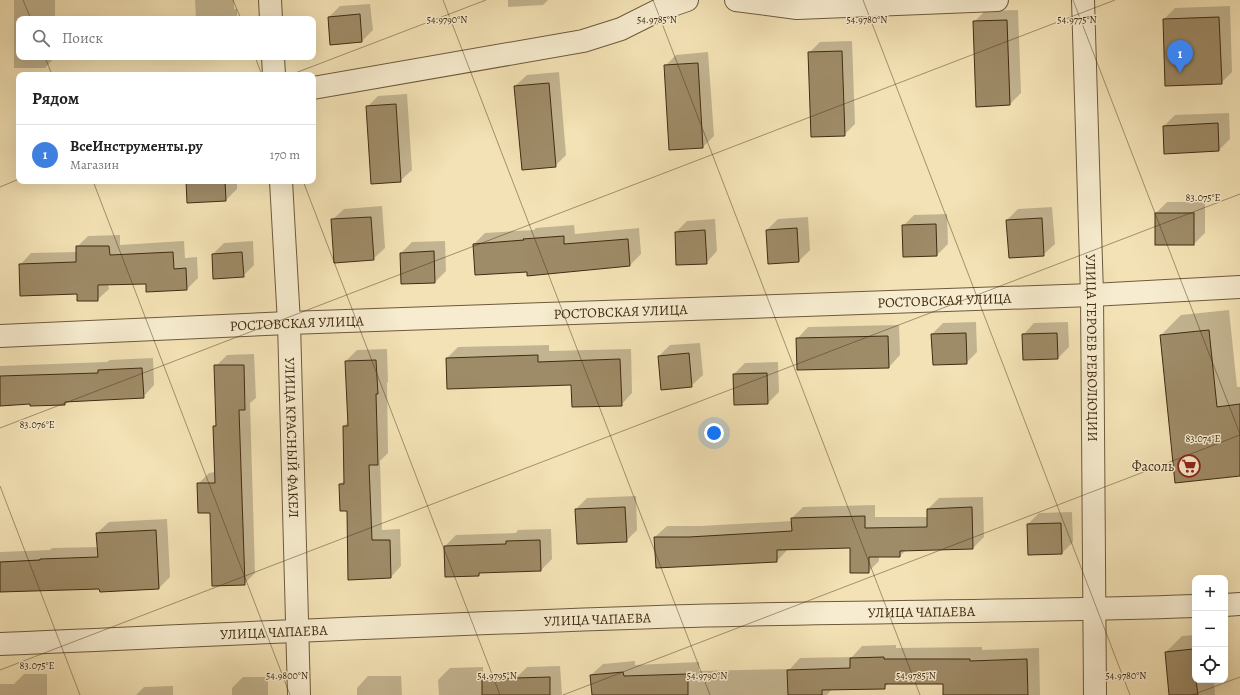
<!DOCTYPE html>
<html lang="ru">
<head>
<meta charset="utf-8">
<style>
  body { margin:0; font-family:Alegreya,serif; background:#f6f6f6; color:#222 }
  .controls { position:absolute; right:12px; bottom:12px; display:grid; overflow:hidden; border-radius:8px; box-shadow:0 4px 16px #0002 }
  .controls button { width:36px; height:36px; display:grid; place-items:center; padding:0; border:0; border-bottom:1px solid #e0e0e0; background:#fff; color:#222; font:20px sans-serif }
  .you { position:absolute; left:714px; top:433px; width:14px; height:14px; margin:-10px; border:3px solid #fff; border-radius:50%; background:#1a73e8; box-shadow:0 0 0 6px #1a73e833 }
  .badge { display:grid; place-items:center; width:26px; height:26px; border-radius:50%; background:#8f2418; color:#fff; font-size:13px; font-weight:700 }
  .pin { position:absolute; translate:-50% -33px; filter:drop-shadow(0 1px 2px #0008) }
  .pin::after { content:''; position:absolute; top:21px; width:14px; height:12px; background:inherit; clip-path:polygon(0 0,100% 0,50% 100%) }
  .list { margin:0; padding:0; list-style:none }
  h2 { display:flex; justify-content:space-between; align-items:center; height:52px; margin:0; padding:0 16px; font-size:17px }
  h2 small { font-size:13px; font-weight:400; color:#767676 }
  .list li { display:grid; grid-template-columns:26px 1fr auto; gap:12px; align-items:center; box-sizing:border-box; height:60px; padding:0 16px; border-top:1px solid #e0e0e0 }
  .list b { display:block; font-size:15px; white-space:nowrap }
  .list p { margin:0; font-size:13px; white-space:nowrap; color:#767676 }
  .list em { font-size:13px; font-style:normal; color:#767676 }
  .icon { flex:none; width:22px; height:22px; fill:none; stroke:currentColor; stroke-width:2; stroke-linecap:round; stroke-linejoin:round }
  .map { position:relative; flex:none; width:1240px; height:695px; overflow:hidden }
  .search { position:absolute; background:#fff; box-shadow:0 4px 16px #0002; left:16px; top:16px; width:300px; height:44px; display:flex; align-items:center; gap:10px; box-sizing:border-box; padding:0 14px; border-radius:8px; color:#767676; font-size:15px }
  .panel { position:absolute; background:#fff; box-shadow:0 4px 16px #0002; left:16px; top:72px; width:300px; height:112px; border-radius:8px }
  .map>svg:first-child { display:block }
  .shadow { fill:#0003 }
  .building { fill:#9e8b67; stroke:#412c12 }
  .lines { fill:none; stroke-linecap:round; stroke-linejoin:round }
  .minor-casing { stroke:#6e5a3b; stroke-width:24 }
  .minor { stroke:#f7eccf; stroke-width:22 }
  .ticks { fill:none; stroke:#412c12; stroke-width:1; stroke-opacity:0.45 }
  .labels { text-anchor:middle; stroke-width:3; stroke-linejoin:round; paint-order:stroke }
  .street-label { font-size:14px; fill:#412c12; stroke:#f7eccf }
  .poi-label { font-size:14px; fill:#412c12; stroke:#f7eccf; text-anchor:end }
  .ticks-label { font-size:10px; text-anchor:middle; fill:#412c12; stroke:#f7eccf; stroke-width:3; stroke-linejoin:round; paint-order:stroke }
</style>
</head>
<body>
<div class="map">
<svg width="1240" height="695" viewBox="0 0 1240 695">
  <rect width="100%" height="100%" fill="#f3e2b5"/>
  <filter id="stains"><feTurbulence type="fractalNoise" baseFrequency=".005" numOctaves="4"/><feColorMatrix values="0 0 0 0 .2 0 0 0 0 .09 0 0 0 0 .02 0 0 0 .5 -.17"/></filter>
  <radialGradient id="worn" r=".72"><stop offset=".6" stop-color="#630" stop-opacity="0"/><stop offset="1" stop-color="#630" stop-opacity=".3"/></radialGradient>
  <!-- shadow -->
  <g class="shadow">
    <polygon points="14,0 55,0 55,19 19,19 19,57 55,57 45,68 14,68"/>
    <polygon points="195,0 234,0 234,9 237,9 237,19 196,19"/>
    <polygon points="508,0 548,0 543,5 508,7"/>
    <polygon points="370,4 373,30 362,41 329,17 340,6"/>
    <polygon points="1230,6 1232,72 1221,83 1164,19 1175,8"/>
    <polygon points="1018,10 1021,93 1010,104 974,22 985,11"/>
    <polygon points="852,41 855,124 844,135 809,53 820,42"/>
    <polygon points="708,52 714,136 703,147 665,66 676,55"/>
    <polygon points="197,57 228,57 227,58 197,59"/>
    <polygon points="559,72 566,155 555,166 515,86 527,75"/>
    <polygon points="407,94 412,170 400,181 367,107 378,96"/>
    <polygon points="1229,113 1230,139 1219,150 1165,153 1164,126 1175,115"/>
    <polygon points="187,181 237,181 237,189 226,200 188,202"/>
    <polygon points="1167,202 1205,202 1205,233 1194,244 1156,213"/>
    <polygon points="382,206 385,248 373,259 332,220 344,209"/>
    <polygon points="1052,207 1055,244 1043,255 1007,220 1018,209"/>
    <polygon points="947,214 948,244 937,255 903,226 914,215"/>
    <polygon points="808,217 810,250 799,261 767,230 778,219"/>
    <polygon points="715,219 717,251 706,263 676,232 687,221"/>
    <polygon points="574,225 575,234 639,228 641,254 630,265 528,275 527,271 474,244 485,233 534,230 536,228"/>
    <polygon points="120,235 120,245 184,241 185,258 197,257 198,278 187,289 147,283 108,284 109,289 97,300 78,292 20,265 31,253 77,252 77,247 88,236"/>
    <polygon points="253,241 254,265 243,276 213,254 224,243"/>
    <polygon points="445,241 446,271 435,282 401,253 412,242"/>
    <polygon points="1229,310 1237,387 1240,387 1240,475 1161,335 1181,315"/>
    <polygon points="976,322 977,352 966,363 932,334 943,323"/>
    <polygon points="1068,322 1069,347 1058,358 1023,335 1034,323"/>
    <polygon points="899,325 900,355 889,367 797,339 808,327"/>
    <polygon points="700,343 703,375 691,386 659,356 670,345"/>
    <polygon points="549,345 549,351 631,349 632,393 621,405 572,384 447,358 458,347"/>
    <polygon points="387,349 388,382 387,383 388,453 380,461 382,530 400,529 401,566 390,578 348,510 340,484 345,480 344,426 349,421 346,361 357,350"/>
    <polygon points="254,354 256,398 250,403 255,573 244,584 198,484 209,473 215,472 214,426 217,424 216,366 227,355"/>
    <polygon points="153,358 154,385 143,397 68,400 64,404 31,403 0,405 0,366 107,362 110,360"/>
    <polygon points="778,362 779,392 768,403 735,404 734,374 745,363"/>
    <polygon points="636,496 637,530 626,541 576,509 587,498"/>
    <polygon points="983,497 984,537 973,548 906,550 900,556 879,556 879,561 868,572 851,547 788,549 777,561 655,537 667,526 700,526 792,521 792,518 803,507 875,505 875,517 928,517 928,509 939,498"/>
    <polygon points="1072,512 1073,542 1062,553 1028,524 1039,513"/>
    <polygon points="167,519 170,577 159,588 100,588 0,591 0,552 50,550 52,548 98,547 97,533 109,522"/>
    <polygon points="551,529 552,559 541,570 481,572 478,575 445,546 456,535 516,533 518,530"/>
    <polygon points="1195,635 1195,680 1214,680 1215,695 1170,695 1166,652 1182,636"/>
    <polygon points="896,645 896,648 982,647 982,650 1039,648 1040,695 944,695 944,683 889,683 884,688 832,689 827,695 593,695 591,675 603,664 635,661 635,665 699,662 699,671 790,669 800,658 852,657 862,646"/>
    <polygon points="560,666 562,695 517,695 516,678 527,667"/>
    <polygon points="483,667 484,695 439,695 438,680 450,668"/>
    <polygon points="24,674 47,674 47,695 0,695 0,684 14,684"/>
    <polygon points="368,676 401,676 402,695 357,695 357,688"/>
    <polygon points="243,677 268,677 268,695 232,695 232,688"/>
    <polygon points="173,686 173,695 136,695 144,687"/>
  </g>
  <!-- building -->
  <g class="building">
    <polygon points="360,14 362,42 330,45 328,17"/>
    <polygon points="1219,17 1222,84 1165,86 1163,19"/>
    <polygon points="1007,20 1010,105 976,107 973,21"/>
    <polygon points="842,51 845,136 811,137 808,52"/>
    <polygon points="698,63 703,148 669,150 664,65"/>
    <polygon points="549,83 556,167 522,170 514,86"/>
    <polygon points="396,104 401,182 371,184 366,106"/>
    <polygon points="1218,123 1219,151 1164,154 1163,126"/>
    <polygon points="186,181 225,181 226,201 187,203"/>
    <rect x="1155" y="213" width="39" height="32"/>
    <polygon points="371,217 374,260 334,263 331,219"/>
    <polygon points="1042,218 1044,256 1009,258 1006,220"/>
    <polygon points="936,224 937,256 903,257 902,225"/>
    <polygon points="797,228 799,262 768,264 766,230"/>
    <polygon points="705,230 707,264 676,265 675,232"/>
    <polygon points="564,236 564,244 628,239 630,266 527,276 527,272 475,275 473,244 524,240 523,239"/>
    <polygon points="76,246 109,246 110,255 173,252 174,269 186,268 187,290 146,292 146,284 98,285 98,301 77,301 77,294 20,296 19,264 76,262"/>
    <polygon points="434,251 435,283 401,284 400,253"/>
    <polygon points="242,252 244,277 213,279 212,254"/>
    <polygon points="1209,330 1217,407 1240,404 1240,476 1175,483 1160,335"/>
    <polygon points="966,333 967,364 933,365 931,334"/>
    <polygon points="1057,333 1058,359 1023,360 1022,334"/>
    <polygon points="888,336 889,368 797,370 796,338"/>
    <polygon points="689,353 692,387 661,390 658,356"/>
    <polygon points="538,355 538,362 620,359 622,406 572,407 571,385 447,389 446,358"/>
    <polygon points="376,360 378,394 376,394 378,465 369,465 372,540 390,540 391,578 348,580 347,511 340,511 339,484 344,484 343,426 348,426 345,361"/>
    <polygon points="214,365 244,365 245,410 239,410 245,585 212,586 210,513 198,513 197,483 215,483 213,426 216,426"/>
    <polygon points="142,368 144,398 65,402 65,405 30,406 30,404 0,406 0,376 98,373 98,370"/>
    <polygon points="767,373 768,404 734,405 733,374"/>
    <polygon points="625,507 627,542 577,544 575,509"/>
    <polygon points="972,507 973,549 900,551 900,557 869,557 869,573 850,573 850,548 777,550 777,562 656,568 654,537 689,537 792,531 791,518 865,516 865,528 927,527 927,509"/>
    <polygon points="1061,523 1062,554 1028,555 1027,524"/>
    <polygon points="156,530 159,589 100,592 99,589 0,592 0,562 40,560 40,559 98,557 96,533"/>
    <polygon points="540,540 541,571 479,573 479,576 445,577 444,546 506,544 506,541"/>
    <polygon points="1193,649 1195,680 1196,680 1198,695 1169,695 1165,652"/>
    <polygon points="884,657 884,659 970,659 970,661 1027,659 1028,695 943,695 943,684 885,684 885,689 822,690 822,695 788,695 787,670 850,668 850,658"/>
    <polygon points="623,672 624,676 688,674 688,695 592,695 590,675"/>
    <polygon points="550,677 550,695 482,695 482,679"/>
  </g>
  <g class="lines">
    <!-- minor casing -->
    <g class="minor-casing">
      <g id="minor">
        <polyline points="270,0 271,19"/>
        <polyline points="736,0 797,8 997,0"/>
        <path id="s1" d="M1083,0L1092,295L1095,695"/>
        <polyline points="273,57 274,75"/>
        <polyline points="313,88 583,41 621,29 661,9 687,0"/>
        <path id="s2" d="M281,181L289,323L299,695"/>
        <path id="s3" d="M0,336L289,323L1092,295L1240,287"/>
        <polyline points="1225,605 1240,604"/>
        <path id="s4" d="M0,644C230,634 460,623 690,616C859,611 1027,612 1195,606"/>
      </g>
    </g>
    <!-- minor -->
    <use href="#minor" class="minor"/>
  </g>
  <!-- ticks -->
  <path class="ticks" d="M23,0L31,19M233,0L241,19M443,0L710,695M653,0L920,695M863,0L1130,695M1073,0L1240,434M45,57L52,75M255,57L262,75M290,75L486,0M93,181L290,695M303,181L500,695M0,187L19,179M0,428L1115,0M0,486L80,695M0,670L1240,194M563,695L1240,435M1192,695L1240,677"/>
  <!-- icons -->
  <defs>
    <g id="supermarket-ring" transform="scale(1.15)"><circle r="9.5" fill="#f7eccf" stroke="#8f2418" stroke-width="1.5"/><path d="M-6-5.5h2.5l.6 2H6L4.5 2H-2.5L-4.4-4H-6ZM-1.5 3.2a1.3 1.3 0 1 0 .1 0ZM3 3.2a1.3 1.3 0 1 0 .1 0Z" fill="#8f2418"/></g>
  </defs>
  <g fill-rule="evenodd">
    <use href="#supermarket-ring" x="1189" y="466"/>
  </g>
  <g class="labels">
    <!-- street labels -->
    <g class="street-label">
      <text dy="5" stroke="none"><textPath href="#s3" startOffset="945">РОСТОВСКАЯ УЛИЦА</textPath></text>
      <text dy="5" stroke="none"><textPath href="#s3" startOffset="621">РОСТОВСКАЯ УЛИЦА</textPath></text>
      <text dy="5" stroke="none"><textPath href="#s3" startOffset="297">РОСТОВСКАЯ УЛИЦА</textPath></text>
      <text dy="5" stroke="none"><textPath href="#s1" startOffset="348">УЛИЦА ГЕРОЕВ РЕВОЛЮЦИИ</textPath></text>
      <text dy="5" stroke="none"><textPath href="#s2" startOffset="257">УЛИЦА КРАСНЫЙ ФАКЕЛ</textPath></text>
      <text dy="5" stroke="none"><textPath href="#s4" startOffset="922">УЛИЦА ЧАПАЕВА</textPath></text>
      <text dy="5" stroke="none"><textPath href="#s4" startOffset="598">УЛИЦА ЧАПАЕВА</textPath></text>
      <text dy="5" stroke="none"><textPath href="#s4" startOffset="274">УЛИЦА ЧАПАЕВА</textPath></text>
    </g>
    <!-- poi labels -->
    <g class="poi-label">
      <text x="1174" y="471">Фасоль</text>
    </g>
  </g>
  <g class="ticks-label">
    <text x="447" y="23">54.9790°N</text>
    <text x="657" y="23">54.9785°N</text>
    <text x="867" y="23">54.9780°N</text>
    <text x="1077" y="23">54.9775°N</text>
    <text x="1203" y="201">83.075°E</text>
    <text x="37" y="428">83.076°E</text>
    <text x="1203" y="442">83.074°E</text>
    <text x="37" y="669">83.075°E</text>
    <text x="287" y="679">54.9800°N</text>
    <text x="497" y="679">54.9795°N</text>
    <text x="707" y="679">54.9790°N</text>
    <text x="916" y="679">54.9785°N</text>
    <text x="1126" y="679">54.9780°N</text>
  </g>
  <rect width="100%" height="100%" filter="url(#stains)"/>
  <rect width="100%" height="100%" fill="url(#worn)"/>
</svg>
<div class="controls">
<button>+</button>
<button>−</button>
<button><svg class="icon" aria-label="locate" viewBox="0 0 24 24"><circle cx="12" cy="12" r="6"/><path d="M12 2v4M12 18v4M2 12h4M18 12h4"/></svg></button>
</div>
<div class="you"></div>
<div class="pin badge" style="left:1180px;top:73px;background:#3f7fe0">1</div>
<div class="search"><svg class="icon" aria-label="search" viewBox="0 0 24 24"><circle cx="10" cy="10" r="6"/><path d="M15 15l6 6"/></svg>Поиск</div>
<section class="panel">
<h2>Рядом<small></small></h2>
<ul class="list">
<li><span class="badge" style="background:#3f7fe0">1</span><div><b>ВсеИнструменты.ру</b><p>Магазин</p></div><em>170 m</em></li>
</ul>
</section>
</div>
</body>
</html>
